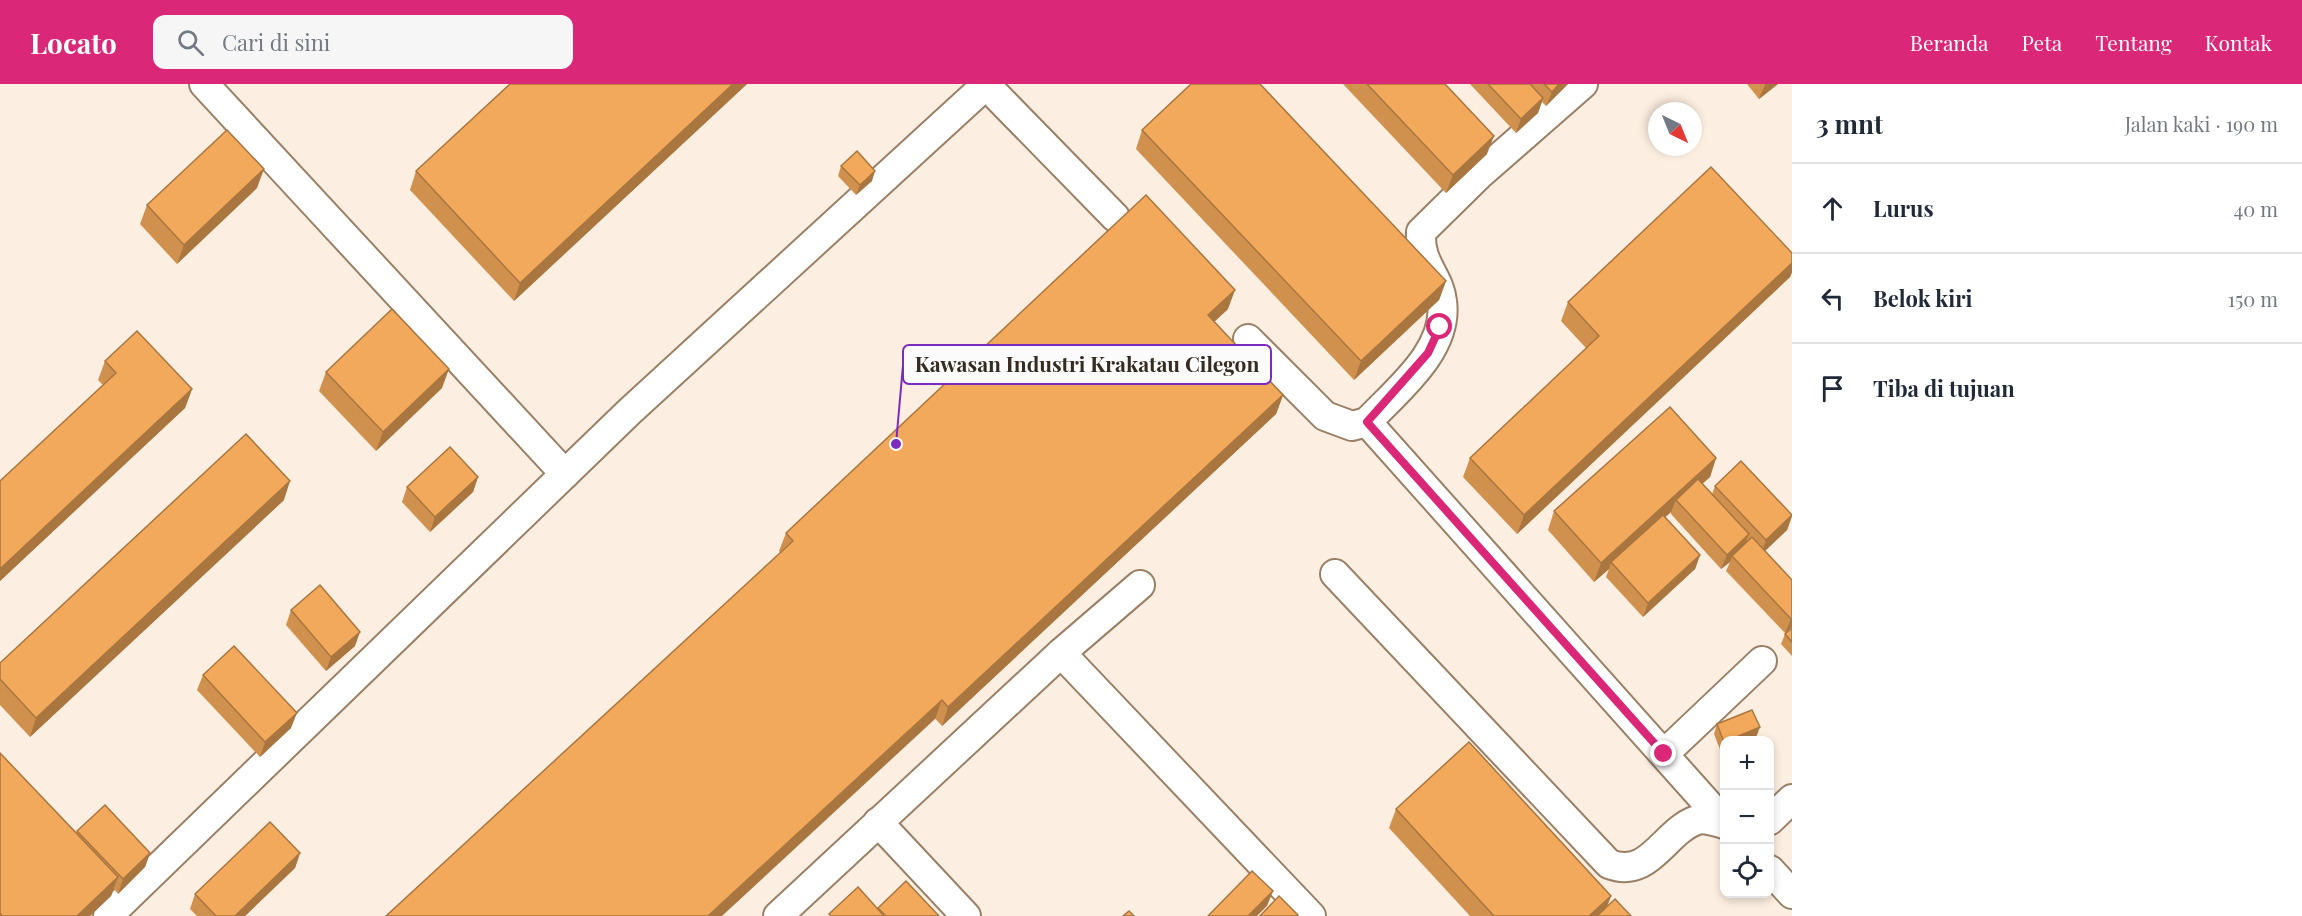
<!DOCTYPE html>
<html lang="id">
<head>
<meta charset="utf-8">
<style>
  body { margin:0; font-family:"Playfair Display",serif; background:#f6f6f7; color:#1f2937 }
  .controls { position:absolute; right:18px; bottom:18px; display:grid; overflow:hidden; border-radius:12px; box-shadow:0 3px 9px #0003 }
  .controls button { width:54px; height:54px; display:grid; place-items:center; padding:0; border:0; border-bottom:2px solid #e0e1e3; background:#fff; color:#1f2937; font:30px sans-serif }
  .compass { position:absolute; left:1648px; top:18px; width:54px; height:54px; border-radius:50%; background:#fff; box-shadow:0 3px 9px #0003; rotate:137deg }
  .stop { position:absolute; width:18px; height:18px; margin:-14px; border:4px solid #db2777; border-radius:50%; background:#fff }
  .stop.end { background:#db2777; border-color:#fff; box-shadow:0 2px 6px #0008 }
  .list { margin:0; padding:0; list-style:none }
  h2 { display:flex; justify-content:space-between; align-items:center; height:78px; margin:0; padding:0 24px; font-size:26px }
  h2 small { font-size:20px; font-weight:400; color:#747a83 }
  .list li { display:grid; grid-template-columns:39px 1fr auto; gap:18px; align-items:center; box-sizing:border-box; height:90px; padding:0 24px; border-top:2px solid #e0e1e3 }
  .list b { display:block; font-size:22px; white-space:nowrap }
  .list em { font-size:20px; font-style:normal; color:#747a83 }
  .icon { flex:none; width:33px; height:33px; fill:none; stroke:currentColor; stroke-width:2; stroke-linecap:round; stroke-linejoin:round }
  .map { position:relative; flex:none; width:1792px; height:832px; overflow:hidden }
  header { display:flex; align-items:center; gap:36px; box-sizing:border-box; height:84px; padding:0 30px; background:#db2777; color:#fff }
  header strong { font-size:28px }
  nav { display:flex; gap:33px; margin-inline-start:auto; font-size:21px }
  .search { width:420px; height:54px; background:#f6f6f7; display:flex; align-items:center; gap:15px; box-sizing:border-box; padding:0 21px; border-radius:12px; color:#747a83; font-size:22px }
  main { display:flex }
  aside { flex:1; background:#fff }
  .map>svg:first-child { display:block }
  .built { fill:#fceee0; fill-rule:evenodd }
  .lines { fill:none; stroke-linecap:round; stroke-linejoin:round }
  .minor-casing { stroke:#9a8066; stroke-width:32 }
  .minor { stroke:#fff; stroke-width:28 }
  .wall { fill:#d0914e }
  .shaded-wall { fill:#a97640 }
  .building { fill:#f2a95b; stroke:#a97640; stroke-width:1.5 }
  .route { stroke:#db2777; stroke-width:8 }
  .leader { fill:none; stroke:#7b2cbf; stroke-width:2 }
  .callout-dot { fill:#7b2cbf; stroke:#fbfbfb; stroke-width:2 }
  .callout { fill:#fbfbfb; stroke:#7b2cbf; stroke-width:2 }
  .callout-label { font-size:21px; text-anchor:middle; font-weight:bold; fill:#362b20 }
</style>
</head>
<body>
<header>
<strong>Locato</strong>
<div class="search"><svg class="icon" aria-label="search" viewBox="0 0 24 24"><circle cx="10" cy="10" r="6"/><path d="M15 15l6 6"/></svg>Cari di sini</div>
<nav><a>Beranda</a><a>Peta</a><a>Tentang</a><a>Kontak</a></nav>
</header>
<main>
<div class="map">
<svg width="1792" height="832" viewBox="0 0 1792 832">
  <rect width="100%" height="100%" fill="#fbfbfb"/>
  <!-- built -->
  <path class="built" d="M0,0H1792V832H0ZM1657,27H1693V63H1657ZM1724,656H1770V810H1724Z"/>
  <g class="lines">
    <!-- minor casing -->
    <g class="minor-casing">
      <g id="minor">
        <polyline points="204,0 565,390"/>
        <path d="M1583,0L1479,91L1421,148C1419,180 1439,191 1442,217C1449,266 1397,306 1367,338L1724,738"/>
        <polyline points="986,1 1115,133"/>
        <polyline points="1248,255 1325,332 1352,342 1367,338"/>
        <path d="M1335,490L1609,780C1650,796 1664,747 1697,736C1704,734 1717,738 1724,740"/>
        <polyline points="1061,569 1311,832"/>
        <polyline points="1664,670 1762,577"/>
        <polyline points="1770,736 1792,715"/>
        <polyline points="878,738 966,832"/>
        <polyline points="1770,786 1792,810"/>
        <polyline points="108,832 629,328 987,0"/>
        <polyline points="778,832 1061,569 1140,501"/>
      </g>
    </g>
    <!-- minor -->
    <use href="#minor" class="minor"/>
  </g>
  <!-- wall -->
  <g class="wall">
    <polygon points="510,0 747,0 514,217 410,106 416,87"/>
    <polygon points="1343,0 1445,0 1487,70 1446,109"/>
    <polygon points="1470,0 1568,0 1546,22 1542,18 1538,29 1516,49"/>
    <polygon points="1747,0 1778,0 1759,15"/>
    <polygon points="1142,46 1446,197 1439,216 1354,296 1136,65"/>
    <polygon points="841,82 872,97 856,111 838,92"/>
    <polygon points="257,104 177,180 140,140 147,121"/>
    <polygon points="1792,169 1792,188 1790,193 1517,450 1463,393 1470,374 1586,264 1561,237 1568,218"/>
    <polygon points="1228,225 1214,238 1283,311 1276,330 942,642 779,467 786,449"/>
    <polygon points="105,277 192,305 185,324 0,497 0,398 103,301 98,296"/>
    <polygon points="326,288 442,304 376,367 319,307"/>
    <polygon points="1716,374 1710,393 1702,400 1712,410 1715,402 1792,432 1787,446 1764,467 1792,496 1792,543 1785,549 1726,487 1730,478 1721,485 1671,430 1671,428 1665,433 1700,471 1695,485 1643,533 1606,493 1609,485 1594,498 1548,446 1554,427"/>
    <polygon points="478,393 473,408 430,448 402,418 407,403"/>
    <polygon points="284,416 30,653 0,621 0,579"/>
    <polygon points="291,526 355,562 326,587 286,541"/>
    <polygon points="1792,544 1792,572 1781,560 1785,550"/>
    <polygon points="203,591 291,644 260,673 197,606"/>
    <polygon points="1717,640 1760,643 1756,653 1747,657 1725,657 1725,666 1721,668 1714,650"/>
    <polygon points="0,669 77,749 77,747 150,769 145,783 118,810 114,805 111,812 90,832 0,832"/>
    <polygon points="1396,725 1611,812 1607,823 1631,832 1470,832 1389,744"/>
    <polygon points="300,769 295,784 245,832 197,832 190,825 195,810"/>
  </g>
  <!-- shaded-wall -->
  <g class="shaded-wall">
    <polygon points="733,0 747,0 514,217 520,199"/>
    <polygon points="1559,0 1568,0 1546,22 1552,8"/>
    <polygon points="1765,0 1778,0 1759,15 1765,1"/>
    <polygon points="1543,14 1538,29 1516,49 1521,35"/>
    <polygon points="1494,52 1487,70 1446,109 1453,91"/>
    <polygon points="264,85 257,104 177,180 184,161"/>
    <polygon points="875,87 872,97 856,111 860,101"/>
    <polygon points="1792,179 1792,188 1790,193 1517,450 1524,431"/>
    <polygon points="1446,197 1439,216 1354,296 1361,277"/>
    <polygon points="1235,206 1228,225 1201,250 1208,231"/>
    <polygon points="449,285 442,304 376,367 383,348"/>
    <polygon points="192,305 185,324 0,497 0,485"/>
    <polygon points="1283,311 1276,330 942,642 948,623"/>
    <polygon points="1716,374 1710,393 1680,420 1676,416 1671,428 1613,481 1611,478 1609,485 1594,498 1601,479"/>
    <polygon points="478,393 473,408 430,448 435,433"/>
    <polygon points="290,397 284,416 30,653 36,634"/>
    <polygon points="1792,432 1787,446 1761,471 1766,456"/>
    <polygon points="1749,450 1743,465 1732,472 1730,478 1721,485 1727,471"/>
    <polygon points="1700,471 1695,485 1643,533 1648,519"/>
    <polygon points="1792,534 1792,543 1785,549 1791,535"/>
    <polygon points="360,548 355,562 326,587 331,573"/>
    <polygon points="942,616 935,635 722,832 708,832"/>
    <polygon points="297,629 291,644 260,673 265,658"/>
    <polygon points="1760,643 1756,653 1747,657 1727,657"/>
    <polygon points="1724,658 1725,666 1721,668"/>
    <polygon points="150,769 145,783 118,810 123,795"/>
    <polygon points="300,769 295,784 245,832 235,832"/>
    <polygon points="118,793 111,812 90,832 77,832"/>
    <polygon points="1273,807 1267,822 1257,832 1248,832"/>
    <polygon points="1611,812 1603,832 1589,832"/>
  </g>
  <!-- building -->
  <g class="building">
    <polygon points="510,0 733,0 520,199 416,87"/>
    <polygon points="1191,0 1260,0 1446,197 1361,277 1142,46"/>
    <polygon points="1367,0 1445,0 1494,52 1453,91"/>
    <polygon points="1488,0 1530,0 1543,14 1521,35"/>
    <polygon points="1544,0 1559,0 1552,8"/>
    <polygon points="227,46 264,85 184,161 147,121"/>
    <polygon points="857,67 875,87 860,101 841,82"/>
    <polygon points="1711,83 1792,169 1792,179 1524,431 1470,374 1599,252 1568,218"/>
    <polygon points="1146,111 1235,206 1208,231 1283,311 948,623 942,616 708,832 386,832 793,457 786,449"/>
    <polygon points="392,225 449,285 383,348 326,288"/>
    <polygon points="137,247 192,305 0,485 0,397 116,289 105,277"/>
    <polygon points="1670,323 1716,374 1601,479 1554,427"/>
    <polygon points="246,350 290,397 36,634 0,595 0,579"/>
    <polygon points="450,363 478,393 435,433 407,403"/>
    <polygon points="1741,377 1792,431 1766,456 1715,402"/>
    <polygon points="1698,395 1749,450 1727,471 1676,416"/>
    <polygon points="1663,431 1700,471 1648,519 1611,478"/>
    <polygon points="1752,453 1792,496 1792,534 1791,535 1732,472"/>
    <polygon points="320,501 360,548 331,573 291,526"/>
    <polygon points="1792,544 1792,558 1785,550"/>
    <polygon points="234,562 297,629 265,658 203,591"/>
    <polygon points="1752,626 1760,643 1727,657 1725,657 1724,658 1717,640"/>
    <polygon points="1469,658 1611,812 1589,832 1494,832 1396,725"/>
    <polygon points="0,669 118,793 77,832 2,832 0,829"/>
    <polygon points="105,721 150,769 123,795 77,747"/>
    <polygon points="270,738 300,769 235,832 216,832 195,810"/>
    <polygon points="1252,787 1273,807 1248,832 1208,832"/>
    <polygon points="906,797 939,832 886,832 878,824"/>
    <polygon points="858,803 884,832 831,832 829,830"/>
    <polygon points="1279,812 1298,831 1297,832 1260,832"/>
    <polygon points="1615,815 1631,832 1597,832"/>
    <polygon points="1129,827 1134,832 1123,832"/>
  </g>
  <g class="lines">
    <!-- route -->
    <polyline class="route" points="1440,243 1428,269 1367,338 1664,670"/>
  </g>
  <!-- callouts -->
  <path class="leader" d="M896 360L903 281"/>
  <circle class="callout-dot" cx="896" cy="360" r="6"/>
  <rect class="callout" x="903" y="261" width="368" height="39" rx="6"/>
  <g class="callout-label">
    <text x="1087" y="288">Kawasan Industri Krakatau Cilegon</text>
  </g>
</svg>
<div class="controls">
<button>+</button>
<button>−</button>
<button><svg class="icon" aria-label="locate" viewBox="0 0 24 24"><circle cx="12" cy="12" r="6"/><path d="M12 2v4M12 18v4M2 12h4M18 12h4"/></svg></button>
</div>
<svg class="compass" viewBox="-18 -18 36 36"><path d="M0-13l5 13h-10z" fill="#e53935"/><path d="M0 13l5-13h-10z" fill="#747a83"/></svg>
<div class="stop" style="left:1440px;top:243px"></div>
<div class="stop end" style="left:1664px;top:670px"></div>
</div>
<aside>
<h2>3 mnt<small>Jalan kaki · 190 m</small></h2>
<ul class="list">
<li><svg class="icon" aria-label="ahead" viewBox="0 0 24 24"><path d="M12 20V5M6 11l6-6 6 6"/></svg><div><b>Lurus</b></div><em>40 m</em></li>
<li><svg class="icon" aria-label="left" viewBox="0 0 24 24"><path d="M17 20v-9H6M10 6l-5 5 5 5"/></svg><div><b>Belok kiri</b></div><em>150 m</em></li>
<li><svg class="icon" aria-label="arrive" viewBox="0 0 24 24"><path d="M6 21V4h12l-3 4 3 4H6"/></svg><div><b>Tiba di tujuan</b></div></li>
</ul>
</aside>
</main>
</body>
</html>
